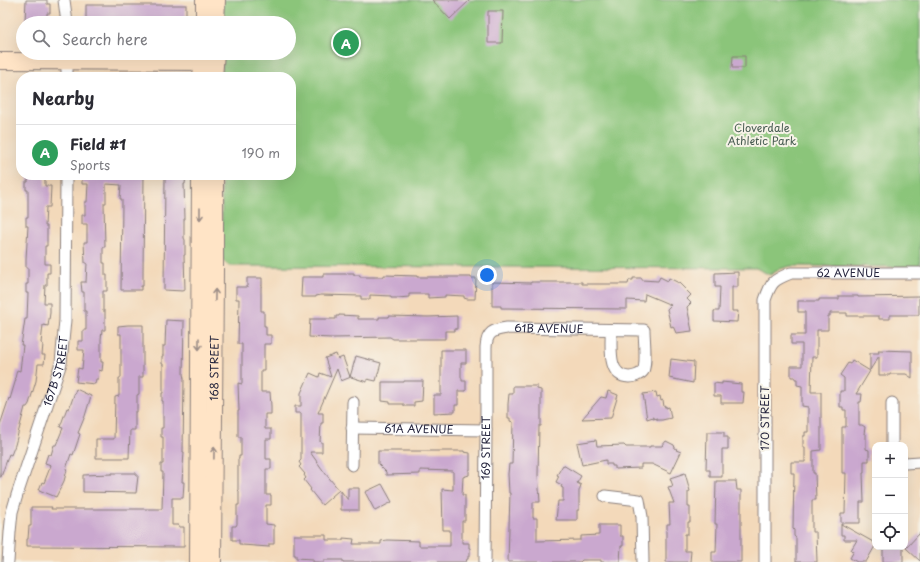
<!DOCTYPE html>
<html lang="en">
<head>
<meta charset="utf-8">
<style>
  body { margin:0; font-family:"Playpen Sans",sans-serif; background:#f7f7f7; color:#2b2b33 }
  .controls { position:absolute; right:12px; bottom:12px; display:grid; overflow:hidden; border-radius:8px; box-shadow:0 4px 16px #0002 }
  .controls button { width:36px; height:36px; display:grid; place-items:center; padding:0; border:0; border-bottom:1px solid #e1e1e2; background:#fff; color:#2b2b33; font:20px sans-serif }
  .you { position:absolute; left:487px; top:275px; width:14px; height:14px; margin:-10px; border:3px solid #fff; border-radius:50%; background:#1a73e8; box-shadow:0 0 0 6px #1a73e833 }
  .badge { display:grid; place-items:center; width:26px; height:26px; border-radius:50%; background:#1f6fb2; color:#fff; font-size:13px; font-weight:700 }
  .pin { position:absolute; translate:-50% -50%; border:2px solid #fff; box-shadow:0 1px 4px #0006 }
  .list { margin:0; padding:0; list-style:none }
  h2 { display:flex; justify-content:space-between; align-items:center; height:52px; margin:0; padding:0 16px; font-size:17px }
  h2 small { font-size:13px; font-weight:400; color:#7c7c81 }
  .list li { display:grid; grid-template-columns:26px 1fr auto; gap:12px; align-items:center; box-sizing:border-box; height:56px; padding:0 16px; border-top:1px solid #e1e1e2 }
  .list b { display:block; font-size:15px; white-space:nowrap }
  .list p { margin:0; font-size:13px; white-space:nowrap; color:#7c7c81 }
  .list em { font-size:13px; font-style:normal; color:#7c7c81 }
  .icon { flex:none; width:22px; height:22px; fill:none; stroke:currentColor; stroke-width:2; stroke-linecap:round; stroke-linejoin:round }
  .map { position:relative; flex:none; width:920px; height:562px; overflow:hidden }
  .search { position:absolute; background:#fff; box-shadow:0 4px 16px #0002; left:16px; top:16px; width:280px; height:44px; display:flex; align-items:center; gap:10px; box-sizing:border-box; padding:0 14px; border-radius:22px; color:#7c7c81; font-size:15px }
  .panel { position:absolute; background:#fff; box-shadow:0 4px 16px #0002; left:16px; top:72px; width:280px; height:108px; border-radius:16px }
  .map>svg:first-child { display:block }
  .green { fill:#8bc57a; stroke:#56745a }
  .building { fill:#caa8cf }
  .lines { fill:none; stroke-linecap:round; stroke-linejoin:round }
  .street-casing { stroke:#8a7e7a; stroke-width:13 }
  .secondary-casing { stroke:#8a7e7a; stroke-width:18 }
  .street { stroke:#fff; stroke-width:11 }
  .secondary { stroke:#ffe4c6; stroke-width:16 }
  .oneway { stroke:#9c8d87 }
  .labels { text-anchor:middle; stroke-width:4; stroke-linejoin:round; paint-order:stroke }
  .park-label { font-size:11px; fill:#475b51; stroke:#f7f3e8 }
  .street-label { font-size:11px; fill:#22223b; stroke:#f7f3e8 }
</style>
</head>
<body>
<div class="map">
<svg width="920" height="562" viewBox="0 0 920 562">
  <rect width="100%" height="100%" fill="#f7f3e8"/>
  <filter id="ink" filterUnits="userSpaceOnUse"><feTurbulence type="fractalNoise" baseFrequency=".025" numOctaves="2"/><feDisplacementMap in="SourceGraphic" scale="8" xChannelSelector="R" yChannelSelector="G"/><feConvolveMatrix kernelMatrix="1 2 1 2 8 2 1 2 1" color-interpolation-filters="sRGB"/></filter>
  <filter id="wash" filterUnits="userSpaceOnUse"><feTurbulence type="fractalNoise" baseFrequency=".012" numOctaves="4" result="noise"/><feDisplacementMap in="SourceGraphic" scale="16" xChannelSelector="R" yChannelSelector="G"/><feGaussianBlur stdDeviation="0.9" result="paint"/><feColorMatrix in="noise" values="0 0 0 0 0 0 0 0 0 0 0 0 0 0 0 0 0 1.4 0 .05"/><feComposite in="paint" operator="in"/></filter>
  <g filter="url(#wash)">
    <rect width="100%" height="100%" fill="#f3d9ba"/>
    <!-- green -->
    <polygon class="green" points="223,0 920,0 920,267 791,266 780,269 770,275 756,268 229,266 223,261 221,175 291,175 291,77 222,77 222,53 289,53 289,23 223,23"/>
    <g id="blocks">
      <!-- building -->
      <g class="building">
        <polygon points="26,0 47,0 47,4 50,4 50,13 47,13 47,21 25,21"/>
        <polygon points="432,0 470,0 450,19"/>
        <rect x="86" y="5" width="100" height="18"/>
        <polygon points="488,11 503,11 502,43 488,43"/>
        <polygon points="733,56 745,56 745,68 732,68"/>
        <polygon points="28,175 45,175 45,186 51,186 50,207 46,207 45,226 47,226 47,246 45,246 45,264 50,264 50,273 47,273 47,285 45,285 44,303 50,303 50,313 48,326 43,325 41,343 43,344 42,355 45,355 44,364 38,364 36,381 29,404 27,407 25,407 15,445 11,455 9,454 1,477 0,477 0,425 9,398 10,399 16,379 15,378 17,370 20,371 23,345 21,345 23,333 25,319 27,319 28,293 26,293 26,284 28,284 28,268 26,268 26,259 28,226 26,226 26,217 28,217 28,190 26,190 26,182 28,182"/>
        <polygon points="82,175 122,176 122,175 144,175 143,272 143,286 141,286 141,290 121,290 122,201 122,199 120,199 121,185 106,184 106,203 104,203 105,247 103,247 103,263 105,263 105,275 107,275 107,291 103,291 103,311 105,311 105,330 102,330 101,339 101,362 103,362 102,371 99,370 98,379 96,379 95,384 76,382 78,368 82,369 84,350 78,350 78,341 83,341 83,330 86,330 86,311 84,311 84,292 82,292 81,282 86,282 87,263 85,263 84,242 87,242 87,224 82,224 82,215 85,215 85,202 87,202 88,184 82,184"/>
        <polygon points="166,175 186,175 185,184 184,184 185,219 184,219 184,238 185,240 185,255 184,255 185,290 183,291 164,290 165,176"/>
        <polygon points="738,272 738,287 732,287 732,311 738,311 737,322 714,321 714,311 719,311 720,287 715,287 715,273"/>
        <polygon points="347,273 354,273 354,275 360,275 360,277 384,277 384,275 417,276 417,277 471,277 471,278 476,278 475,299 467,299 464,298 464,296 445,295 445,297 428,298 428,294 409,294 409,297 398,298 391,298 391,296 370,295 370,299 361,299 361,296 321,295 316,296 316,297 301,297 302,277 323,277 323,274 347,274"/>
        <polygon points="660,277 668,281 669,278 679,283 691,295 687,299 691,303 687,307 692,331 676,333 673,326 671,327 667,309 671,305 645,294 644,301 627,300 627,309 501,308 501,306 492,306 492,282 531,283 531,282 582,282 582,284 628,284 629,280 633,280 633,278 642,278 642,280 658,281"/>
        <polygon points="247,278 262,278 262,286 261,286 261,311 264,311 264,326 266,326 266,335 271,335 271,344 264,344 264,370 261,370 261,392 270,392 271,406 271,414 265,414 265,429 271,429 271,439 266,439 266,459 271,459 271,469 266,469 266,495 271,495 271,505 266,505 266,524 274,525 274,544 269,544 269,547 242,545 242,544 239,544 239,540 232,540 232,526 236,526 237,524 237,505 239,505 239,491 238,490 238,459 239,459 239,456 241,456 241,437 238,437 238,411 239,411 238,383 242,384 242,344 238,344 239,299 236,299 236,287 247,287"/>
        <polygon points="839,296 858,296 858,297 919,296 919,315 890,315 890,319 879,319 879,316 847,316 847,313 830,313 830,316 828,316 828,330 817,330 817,357 812,357 811,392 821,392 821,450 813,451 813,473 815,473 816,500 812,500 812,532 816,532 817,562 796,562 796,538 794,536 794,530 793,529 794,473 791,473 791,462 805,462 805,447 803,447 803,436 805,436 805,432 808,432 808,407 802,406 802,386 797,385 797,379 795,379 795,377 791,377 791,366 802,366 802,344 791,344 791,335 805,335 805,312 798,312 798,301 819,301 819,299 839,299"/>
        <polygon points="339,315 358,316 358,319 379,319 379,317 389,317 389,316 428,317 457,316 457,329 455,329 455,331 445,331 445,339 393,339 390,337 332,338 309,337 310,319 336,319 336,316 339,316"/>
        <polygon points="166,320 184,321 183,374 184,379 183,452 184,452 182,482 184,482 183,498 172,498 172,525 179,525 179,527 184,527 184,547 27,546 27,539 28,539 29,526 31,526 31,507 52,507 51,509 162,509 163,472 161,472 161,464 163,464 163,437 161,437 161,428 163,428 163,401 162,401 162,393 163,393 163,364 162,364 162,356 163,356 163,346 165,346"/>
        <polygon points="128,325 143,325 143,377 139,377 139,394 137,395 137,412 135,412 135,430 130,430 129,458 96,458 96,439 114,439 115,397 119,396 119,378 121,378 121,334 118,334 118,326"/>
        <polygon points="441,350 466,350 466,363 461,363 461,378 462,378 462,381 466,381 466,391 458,391 458,405 455,405 455,412 434,413 434,395 441,395"/>
        <polygon points="878,350 912,351 912,378 906,374 890,374 890,375 879,375 879,356 870,370 870,353 879,353"/>
        <polygon points="336,354 338,359 343,357 350,377 356,356 381,363 376,381 367,379 367,382 351,377 341,381 337,369 318,413 323,413 323,423 321,423 320,442 322,442 322,452 310,452 325,473 339,490 322,505 310,490 311,489 304,480 306,478 304,475 305,474 299,467 301,465 299,462 301,460 301,413 295,413 295,406 301,406 301,393 310,373 319,377 320,373 331,377 325,358"/>
        <polygon points="671,359 694,362 693,383 669,378"/>
        <polygon points="852,360 870,371 856,394 862,394 861,402 859,402 859,425 862,425 865,427 864,434 866,434 866,449 869,450 869,461 864,461 864,473 863,473 864,502 860,502 860,523 841,523 841,513 845,513 846,473 842,473 842,427 846,427 846,410 843,410 843,407 840,407 840,391 844,391 844,378 840,375 848,363 850,364"/>
        <polygon points="404,381 423,381 422,401 414,402 414,406 404,406 404,404 390,404 390,402 382,401 382,382 404,382"/>
        <polygon points="722,382 741,384 741,392 744,392 743,403 721,403 721,396 714,396 714,383 722,384"/>
        <polygon points="513,386 537,386 537,389 541,390 541,426 539,426 538,475 540,502 533,502 533,518 537,518 537,541 581,540 581,536 599,535 599,525 620,525 620,536 623,536 623,546 621,546 620,562 601,562 601,560 582,560 580,562 508,562 510,493 509,493 508,474 509,464 512,464 513,422 510,421 510,418 508,418 508,404 509,394 513,394"/>
        <polygon points="76,389 91,396 85,416 78,433 80,434 73,455 71,454 66,469 67,470 64,481 56,497 39,490 42,482 44,483 51,465 45,463 48,454 51,455 54,445 56,445 63,428 60,427 64,416 67,408 69,409"/>
        <polygon points="608,391 618,395 611,418 582,419 601,397 606,398"/>
        <polygon points="656,392 657,397 660,396 661,401 663,400 664,407 666,406 666,408 669,407 671,418 662,420 657,420 657,418 653,419 653,417 647,419 643,394"/>
        <polygon points="707,432 724,432 724,437 728,437 728,449 722,449 722,477 710,477 710,470 706,470"/>
        <polygon points="596,440 597,446 624,445 626,447 650,447 650,446 662,446 666,441 674,445 675,448 677,449 676,450 681,452 671,473 652,464 641,464 641,468 615,469 615,466 612,466 612,464 606,464 606,460 582,465 577,443"/>
        <polygon points="378,451 464,451 464,452 470,453 470,470 469,470 469,475 463,477 462,495 465,495 465,521 462,521 462,543 469,543 469,548 470,548 470,556 468,556 468,559 467,559 466,562 343,562 343,560 324,560 324,562 313,562 313,559 296,558 296,555 294,555 294,535 326,535 326,540 343,540 343,538 354,539 353,544 381,544 381,541 387,540 419,541 419,546 450,546 450,530 443,530 442,489 453,490 453,471 420,470 420,474 386,475 386,472 378,464"/>
        <polygon points="563,465 581,476 577,483 581,485 579,491 579,510 577,510 577,520 556,520 558,501 563,501 563,488 561,487 562,485 556,482 559,476 557,475"/>
        <polygon points="112,473 136,473 136,476 138,476 136,493 83,492 83,475 112,474"/>
        <polygon points="685,473 690,491 688,492 688,507 690,507 690,522 688,522 688,534 685,534 685,551 691,551 690,562 666,562 666,530 667,530 667,524 670,524 669,503 674,503 668,487 673,486 670,478"/>
        <polygon points="716,481 736,481 737,490 741,490 741,562 712,562 712,552 716,552 717,524 715,524"/>
        <polygon points="382,484 392,502 375,511 365,492"/>
        <polygon points="348,488 359,488 359,510 341,510 341,491 348,500"/>
        <polygon points="841,524 875,543 875,546 866,562 857,562 850,558 854,551 851,550 857,540 844,540 844,535 841,535"/>
        <polygon points="920,533 920,561 906,548"/>
        <rect x="883" y="547" width="20" height="15"/>
      </g>
    </g>
  </g>
  <g filter="url(#ink)">
    <use href="#blocks" fill-opacity="0" stroke="#8a7e7a" stroke-width="1"/>
    <g class="lines">
      <!-- street casing -->
      <g class="street-casing">
        <g id="street">
          <polyline points="64,0 67,23"/>
          <polyline points="67,77 67,53"/>
          <polyline points="892,403 892,445"/>
          <path id="s1" d="M352,428L486,430"/>
          <polyline points="905,463 920,462"/>
          <polyline points="352,465 353,402"/>
          <polyline points="605,496 639,500 642,517 643,562"/>
          <path id="s2" d="M8,562L10,532L12,512L17,495L61,363L65,320L66,175"/>
          <path id="s3" d="M485,562L486,430V347C487,332 493,330 507,328L644,330C644,338 647,364 643,371C640,375 633,377 629,377C606,376 612,345 611,330"/>
          <path id="s4" d="M765,562V300C771,282 773,280 791,273H920"/>
        </g>
      </g>
      <!-- secondary casing -->
      <g class="secondary-casing">
        <g id="secondary">
          <polyline points="204,23 204,0"/>
          <polyline points="216,23 217,0"/>
          <polyline points="0,61 215,62"/>
          <polyline points="201,77 203,53"/>
          <polyline points="214,77 216,53"/>
          <polyline points="198,562 200,175"/>
          <path id="s5" d="M213,562L215,271V175"/>
        </g>
      </g>
      <!-- street -->
      <use href="#street" class="street"/>
      <!-- secondary -->
      <use href="#secondary" class="secondary"/>
    </g>
    <!-- one-way arrows -->
    <defs><path id="oneway-shaft" d="M-6 0H5M1.5-3L5.5 0L1.5 3" fill="none" stroke-width="1.6" stroke-linecap="round" stroke-linejoin="round"/></defs>
    <g class="oneway">
      <use href="#oneway-shaft" transform="translate(200 214) rotate(90)"/>
      <use href="#oneway-shaft" transform="translate(215 295) rotate(-89)"/>
      <use href="#oneway-shaft" transform="translate(199 344) rotate(90)"/>
      <use href="#oneway-shaft" transform="translate(214 453) rotate(-89)"/>
    </g>
  </g>
  <g class="labels">
    <!-- park labels -->
    <g class="park-label">
      <text x="762" y="132">Cloverdale<tspan x="762" dy="13">Athletic Park</tspan></text>
    </g>
    <!-- street labels -->
    <g class="street-label">
      <text dy="4" stroke="none"><textPath href="#s4" startOffset="359">62 AVENUE</textPath></text>
      <text dy="4" stroke="none"><textPath href="#s3" startOffset="289">61B AVENUE</textPath></text>
      <text dy="4" stroke="none"><textPath href="#s5" startOffset="194">168 STREET</textPath></text>
      <text dy="4" stroke="none"><textPath href="#s2" startOffset="198">167B STREET</textPath></text>
      <text transform="translate(765 418) rotate(-90)" y="4">170 STREET</text>
      <text dy="4" stroke="none"><textPath href="#s1" startOffset="67">61A AVENUE</textPath></text>
      <text dy="4" stroke="none"><textPath href="#s3" startOffset="114">169 STREET</textPath></text>
    </g>
  </g>
</svg>
<div class="controls">
<button>+</button>
<button>−</button>
<button><svg class="icon" aria-label="locate" viewBox="0 0 24 24"><circle cx="12" cy="12" r="6"/><path d="M12 2v4M12 18v4M2 12h4M18 12h4"/></svg></button>
</div>
<div class="you"></div>
<div class="pin badge" style="left:346px;top:43px;background:#2e9e5b">A</div>
<div class="search"><svg class="icon" aria-label="search" viewBox="0 0 24 24"><circle cx="10" cy="10" r="6"/><path d="M15 15l6 6"/></svg>Search here</div>
<section class="panel">
<h2>Nearby<small></small></h2>
<ul class="list">
<li><span class="badge" style="background:#2e9e5b">A</span><div><b>Field #1</b><p>Sports</p></div><em>190 m</em></li>
</ul>
</section>
</div>
</body>
</html>
